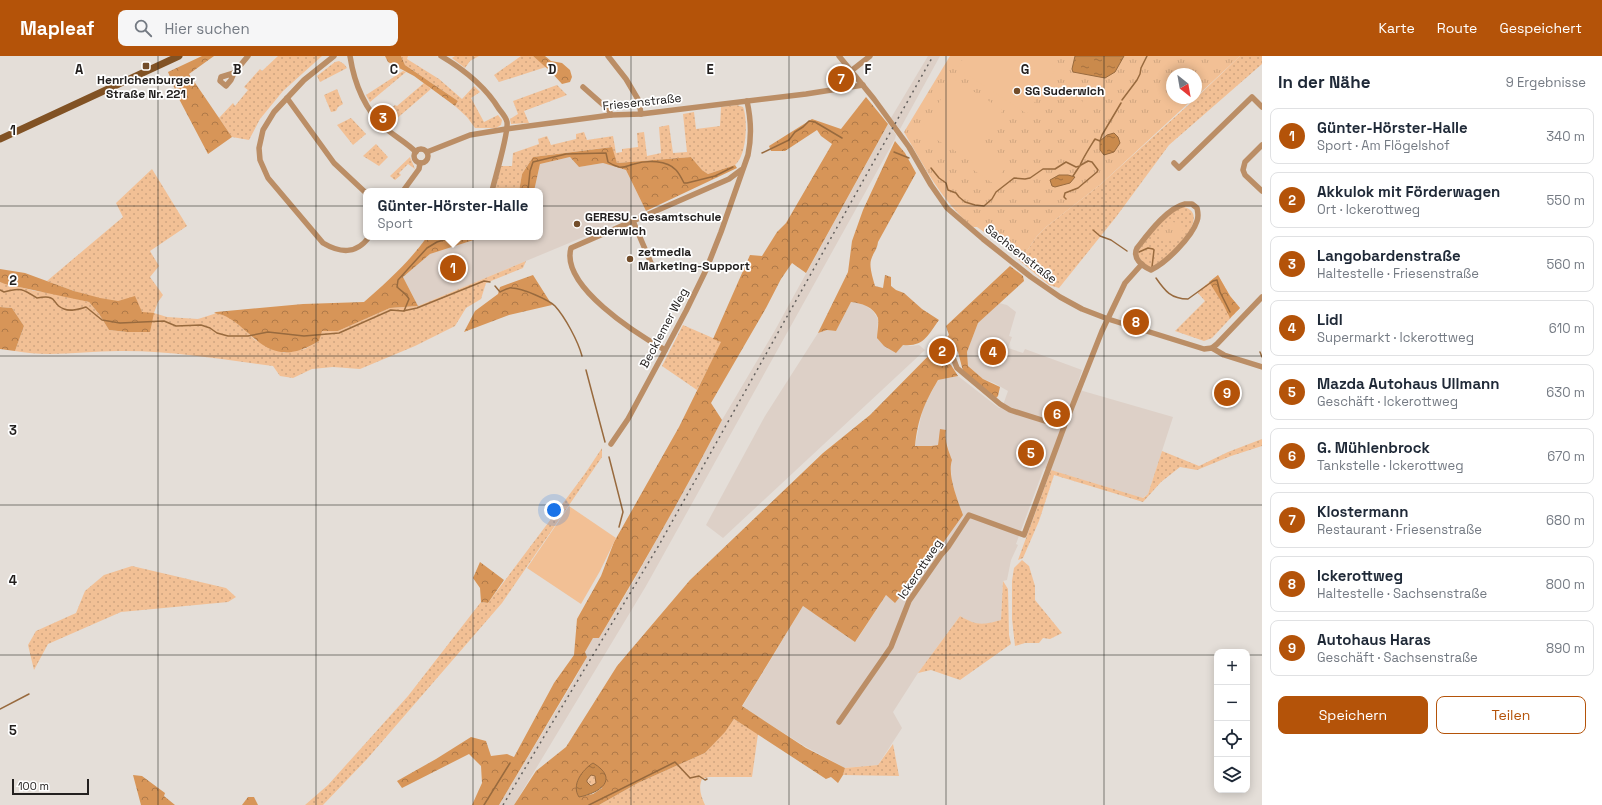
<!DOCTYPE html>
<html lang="de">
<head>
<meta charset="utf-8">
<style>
  body { margin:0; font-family:"Space Grotesk",sans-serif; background:#f6f6f7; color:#1f2937 }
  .controls { position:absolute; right:12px; bottom:12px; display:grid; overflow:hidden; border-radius:8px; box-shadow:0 2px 10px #0003 }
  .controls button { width:36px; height:36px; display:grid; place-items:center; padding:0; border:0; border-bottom:1px solid #e0e1e3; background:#fff; color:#1f2937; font:20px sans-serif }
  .compass { position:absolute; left:1166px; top:12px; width:36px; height:36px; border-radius:50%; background:#fff; box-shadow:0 2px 10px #0003; rotate:149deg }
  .scale { position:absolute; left:12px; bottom:10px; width:77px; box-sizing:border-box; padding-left:4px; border:2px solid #23201f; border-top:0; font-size:11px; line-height:14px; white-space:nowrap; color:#23201f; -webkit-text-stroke:3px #fff; paint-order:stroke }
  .you { position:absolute; left:554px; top:454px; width:14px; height:14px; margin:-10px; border:3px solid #fff; border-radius:50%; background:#1a73e8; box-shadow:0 0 0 6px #1a73e833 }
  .badge { display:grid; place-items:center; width:26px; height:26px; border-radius:50%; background:#b45309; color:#fff; font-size:13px; font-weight:700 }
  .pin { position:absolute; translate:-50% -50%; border:2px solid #fff; box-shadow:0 1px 4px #0006 }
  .popup { position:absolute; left:363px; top:132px; width:180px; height:52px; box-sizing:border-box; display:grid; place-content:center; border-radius:8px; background:#fff; filter:drop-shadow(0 1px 3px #0005); font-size:13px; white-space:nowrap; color:#747a83 }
  .popup b { font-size:15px; color:#1f2937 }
  .popup::after { content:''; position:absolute; left:50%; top:100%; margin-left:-8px; border:8px solid transparent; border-top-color:#fff }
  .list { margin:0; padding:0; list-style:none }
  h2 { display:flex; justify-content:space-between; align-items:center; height:52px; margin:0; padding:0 16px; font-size:17px }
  h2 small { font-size:13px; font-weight:400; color:#747a83 }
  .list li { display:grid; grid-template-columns:26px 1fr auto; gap:12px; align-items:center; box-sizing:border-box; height:56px; margin:0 8px 8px; padding:0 8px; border:1px solid #e0e1e3; border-radius:8px }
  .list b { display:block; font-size:15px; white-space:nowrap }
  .list p { margin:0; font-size:13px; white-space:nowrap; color:#747a83 }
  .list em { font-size:13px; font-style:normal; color:#747a83 }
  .actions { display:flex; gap:8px; padding:12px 16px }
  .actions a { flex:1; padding:9px 0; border:1px solid #b45309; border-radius:8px; text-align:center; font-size:14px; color:#b45309 }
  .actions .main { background:#b45309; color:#fff }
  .icon { flex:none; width:22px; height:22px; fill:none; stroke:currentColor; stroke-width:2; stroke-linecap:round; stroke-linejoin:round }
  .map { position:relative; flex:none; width:1262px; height:749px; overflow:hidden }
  header { display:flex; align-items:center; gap:24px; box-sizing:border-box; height:56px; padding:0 20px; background:#b45309; color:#fff }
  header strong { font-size:19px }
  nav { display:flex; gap:22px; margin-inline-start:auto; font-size:14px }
  .search { width:280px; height:36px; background:#f6f6f7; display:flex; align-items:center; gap:10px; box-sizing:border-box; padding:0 14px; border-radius:8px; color:#747a83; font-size:15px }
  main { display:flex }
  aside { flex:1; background:#fff }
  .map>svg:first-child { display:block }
  .built { fill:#ddd0c7 }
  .grass { fill:url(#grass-dots) }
  .forest { fill:url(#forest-crowns); fill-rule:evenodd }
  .park { fill:url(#park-tufts) }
  .garden { fill:#f2c095 }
  .water { fill:url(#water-ripples); stroke:#986a3e; fill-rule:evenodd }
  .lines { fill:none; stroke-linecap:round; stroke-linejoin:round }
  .stream { stroke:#986a3e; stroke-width:1.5 }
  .minor { stroke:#bb8e66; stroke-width:5.5 }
  .major { stroke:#815224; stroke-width:7 }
  .rail { stroke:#64605d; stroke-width:1.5; stroke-dasharray:2 4; stroke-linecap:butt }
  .grid { fill:none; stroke:#23201f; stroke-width:1; stroke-opacity:0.55 }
  .poi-dot { fill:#734d2a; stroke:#fff; stroke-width:1.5 }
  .labels { text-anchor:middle; stroke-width:3.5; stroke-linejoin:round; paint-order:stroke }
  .poi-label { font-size:12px; font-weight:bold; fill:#23201f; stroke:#fff; text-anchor:start }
  .street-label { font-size:12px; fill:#23201f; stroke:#fff }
  .grid-label { font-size:13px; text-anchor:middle; font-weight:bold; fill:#23201f; stroke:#fff; stroke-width:3.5; stroke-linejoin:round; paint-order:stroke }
</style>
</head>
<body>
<header>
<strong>Mapleaf</strong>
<div class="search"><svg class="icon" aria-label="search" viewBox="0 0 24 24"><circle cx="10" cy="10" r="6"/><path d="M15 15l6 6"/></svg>Hier suchen</div>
<nav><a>Karte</a><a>Route</a><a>Gespeichert</a></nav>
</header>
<main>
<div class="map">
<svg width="1262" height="749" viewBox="0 0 1262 749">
  <defs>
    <pattern id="grass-dots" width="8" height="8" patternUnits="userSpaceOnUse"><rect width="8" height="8" fill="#f2c095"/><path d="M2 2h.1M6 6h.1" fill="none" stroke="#cfa580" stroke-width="1.8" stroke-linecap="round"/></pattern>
    <pattern id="forest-crowns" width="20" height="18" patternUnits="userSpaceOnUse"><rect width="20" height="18" fill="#d79558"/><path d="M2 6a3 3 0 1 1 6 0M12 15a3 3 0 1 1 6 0" fill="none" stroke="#ae7948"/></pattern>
    <pattern id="park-tufts" width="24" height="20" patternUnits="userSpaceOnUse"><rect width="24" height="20" fill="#f2c095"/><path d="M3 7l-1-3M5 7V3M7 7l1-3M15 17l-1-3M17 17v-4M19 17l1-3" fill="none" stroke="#cfa580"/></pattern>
    <pattern id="water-ripples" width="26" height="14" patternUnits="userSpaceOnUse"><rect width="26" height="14" fill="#ca8a4c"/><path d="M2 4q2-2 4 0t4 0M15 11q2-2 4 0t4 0" fill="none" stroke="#a4703f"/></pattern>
  </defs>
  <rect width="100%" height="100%" fill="#e4ded8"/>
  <!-- built -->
  <g class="built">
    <polygon points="928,0 940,0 900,73 891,62"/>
    <polygon points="888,68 896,79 895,83 646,530 514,749 499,749 575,623 587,601 585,596 593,582 599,582 635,523 722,364 774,276"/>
    <polygon points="570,101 579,111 603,107 626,114 646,155 418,250 403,221 430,198 483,181 540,181 540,135 534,135 540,108"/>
    <polygon points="851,246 862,247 873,255 878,263 877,282 903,289 911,290 919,289 925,294 723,482 706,469 765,360 818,277 827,274 836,275"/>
    <polygon points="999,247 1007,249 1016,256 1009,280 1012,281 1008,292 1023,297 1025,293 1082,314 1076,333 1173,361 1162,395 1148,438 1142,442 1044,412 1016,488 1018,489 1011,504 1007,524 1003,525 1001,564 985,569 970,566 960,560 918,617 893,656 902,672 878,709 845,712 806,691 742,651 803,550 856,585 886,539 895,546 955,437 952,425 949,395 945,381 939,380 938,389 921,391 915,390 923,351 938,324 958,320 999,352 1003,349 1008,335 994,327 983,323 968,310 967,296 978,267"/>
  </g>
  <!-- grass -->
  <g class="grass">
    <polygon points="278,0 322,0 283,35 260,63 249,84 232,81 219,62 233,47 235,50 248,34 244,31 260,13 262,15"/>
    <polygon points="401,0 408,0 407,3 439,23 462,43 474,30 480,36 471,42 484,66 498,59 502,64 501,69 496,72 475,72 467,61 455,50 458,45 405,9"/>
    <polygon points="455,0 479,0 470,5 465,12 452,2"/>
    <polygon points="521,0 533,0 546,11 499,26 494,19"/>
    <polygon points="1240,0 1262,0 1262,8 1169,89 1116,161 1059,232 1049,229 1020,205 1037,180 1046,171 1101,128 1196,42"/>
    <polygon points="339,5 344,8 347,12 320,26 317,20 335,6"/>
    <polygon points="403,15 406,16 370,46 366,39"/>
    <polygon points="424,27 431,33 388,70 380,61 395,49 397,50"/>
    <polygon points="557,29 567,39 524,55 529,67 511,68 510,63 518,58 513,45"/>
    <polygon points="337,33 343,48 338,51 336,55 331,56 324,39"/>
    <path d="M737,49L743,51C748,63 747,100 735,109L708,118L702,114L691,101L617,107L611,91L533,101L522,118L519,135H495L501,110H512L513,97L539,88L538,83L547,80L551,89L576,83V78L584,76L587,84L613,80L616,97L622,96V93L638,91L637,77L644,76L647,100L661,97L659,71L669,69L673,97L687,96L683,58L694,56L696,73L720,70L721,51Z"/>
    <polygon points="351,62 366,78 353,89 337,69"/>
    <polygon points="376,88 388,101 379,110 363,100"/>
    <polygon points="410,101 415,113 408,108 399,117 401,119 395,124 390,120"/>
    <path d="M152,113L187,170L150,195L159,210L150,221L163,239L158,246L154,257L167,261L198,263L217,257L233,263L255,284L284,297L305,293L319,285L321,275H338L390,252L418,250L526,205L523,212L486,227L481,243L466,252L455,270L415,290L360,313L333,311L312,313L293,322L280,320L273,310C224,304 175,295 125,295C89,294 51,302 15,295L24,270L12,252L0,251V226L35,235L53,237L89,246L99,258L109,274L127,276H150L135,241C130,242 124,244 119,245C103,247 63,231 47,225L123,161L116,147Z"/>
    <path d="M1184,151C1210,158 1177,192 1167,201C1162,205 1156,208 1151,212L1145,208L1136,198C1145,184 1167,155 1184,151Z"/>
    <polygon points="1218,219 1230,240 1240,252 1212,282 1204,285 1175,275 1205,245 1197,236"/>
    <polygon points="683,269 722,286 697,334 662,310"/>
    <polygon points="1262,383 1262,390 1231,400 1197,414 1180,411 1161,426 1143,446 1054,419 1039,465 1023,502 1018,504 1051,414 1143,442 1148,438 1162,395 1199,410 1228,396"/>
    <polygon points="602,392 602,401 502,547 367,703 323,749 305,749 328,729 408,640 481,546 488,547 584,419"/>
    <polygon points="1022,504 1029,510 1035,530 1035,544 1062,577 1050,583 1043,582 1039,587 1025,587 1015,590 1012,563 1012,525 1014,512"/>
    <polygon points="132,510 226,532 236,541 228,546 121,556 48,588 34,614 28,589 36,575 76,557 85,535 104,519"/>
    <path d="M1003,525L1008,533L1009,579L1011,588L960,624L931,614L918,617L960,560C977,570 983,569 1001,564Z"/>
    <path d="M734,663L758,678L752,721H709L702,723C698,732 701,740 705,749H599L638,727L705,697L725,675Z"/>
    <polygon points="893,688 899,720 843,719 845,712 878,709"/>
    <circle cx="592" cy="724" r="5"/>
  </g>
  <!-- forest -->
  <g class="forest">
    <polygon points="202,0 214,0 189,18 232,81 208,98 178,41 168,16"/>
    <polygon points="385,0 401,0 405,9 458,45 455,50 414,20 388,6"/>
    <polygon points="533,0 545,0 551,5 562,7 570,14 572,21 570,26 562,28 551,16"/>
    <path d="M866,41L888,68L806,217L792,207L781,223L766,252L711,347L722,364C683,438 642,511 599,582H593L585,596L587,601L499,749H472L482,727L481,710L469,698L402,732L397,725L436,703L471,681L486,685L491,700L507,698L514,701L554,627L574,599L577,563L601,520L614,486L679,371L721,286L713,283L750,199L762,200L777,176L786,167L832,88L821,80L817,74L785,95H771L769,90L812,63L841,73Z"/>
    <path d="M895,85L905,97L916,117L878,186C877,194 873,197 871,204C869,211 873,222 875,230L883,232L885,219L891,221V230L896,234L904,237L922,253L939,264C928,279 924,291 903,289L896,297L884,290L877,282C877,277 879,268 878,262C874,251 861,247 851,246L836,275L827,274L818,277L848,216L852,185L863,154Z"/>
    <polygon points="612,91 617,107 691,101 702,114 708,118 735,109 737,112 646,155 626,114 603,107 579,111 570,101 540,108 534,135 519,135 522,118 533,101"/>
    <path d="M427,181H483L430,198L403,221L418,250L390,252L338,275H322L319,285C296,299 277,302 255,283C241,272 233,260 214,257L216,256L303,248L364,246C387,226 409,206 427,181Z"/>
    <path d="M1010,210L1023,220L1024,225L978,267L967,296L968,310L983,323L1000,331L998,340L996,342L963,315L958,296L953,290L948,292L942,297L941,303L951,309L958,320L938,324C924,348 918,362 915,390H931L938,389L940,373L946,374C944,384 949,396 952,404C947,419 958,445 963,459L943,487L895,547L886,539L855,586L803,550L742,650L806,692L845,712L843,719L838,727L831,721L826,723L734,663L725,676L705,697L638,727L599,749H514L536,715L566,691L617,610L690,524L823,397L870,359L949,279L946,270ZM593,707L604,717L602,732L593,738L579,741C572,724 582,718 593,707Z"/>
    <polygon points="0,213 25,217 74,235 100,242 118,245 135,240 142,256 154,257 150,276 127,276 109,274 99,258 89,246 5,228 0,226"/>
    <polygon points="533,219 552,249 509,259 464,276 475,255 498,238 500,231"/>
    <polygon points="1218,219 1230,240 1240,252 1230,262 1223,248 1209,226"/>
    <polygon points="0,251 12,252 24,270 15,295 0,293"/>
    <polygon points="480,506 504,524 488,547 481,546 480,532 473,522"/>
    <polygon points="133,719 142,720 165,737 164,740 175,749 141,749"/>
    <polygon points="248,741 254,741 258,749 242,749"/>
  </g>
  <!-- park -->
  <g class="park">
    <path d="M950,0H1240L1196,41V18H1172V42H1194L1101,128L1046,171L1037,180L1020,205L1008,193L977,171H973C942,146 924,110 904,76Z"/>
    <path d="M1174,166L1183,171V174C1178,183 1170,188 1161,181L1159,177C1164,172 1167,168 1174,166Z"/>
  </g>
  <!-- garden -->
  <g class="garden">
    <polygon points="965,0 1040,0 1057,11 1027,58 957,12"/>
    <polygon points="954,23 1003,54 983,86 1010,105 994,128 969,111 973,106 921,74"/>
    <polygon points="1086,34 1097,37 1092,53 1081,50"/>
    <polygon points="569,450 616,482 600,515 581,548 527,512"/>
  </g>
  <!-- water -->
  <g class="water">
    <polygon points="1075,0 1124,0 1115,16 1105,22 1073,16 1072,13"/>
    <polygon points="1114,77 1118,81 1120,87 1114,96 1104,99 1100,94 1100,85 1107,79"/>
    <polygon points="1059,119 1068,119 1075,121 1070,127 1055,131 1052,130 1050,124"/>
    <path d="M593,707C620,723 600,737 579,741C571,729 582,714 593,707ZM591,719L595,720L596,727L591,730L587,726V724Z"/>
  </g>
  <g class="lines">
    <!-- stream -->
    <g class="stream">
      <polyline points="1122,44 1137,24 1140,18 1141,12 1147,0"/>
      <polyline points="894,96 909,102"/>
      <polyline points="762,97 789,84 795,76 803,71 809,65 815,66 842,82"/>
      <path d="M931,112L939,122L946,127L948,134L956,137L959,141L965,146L975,149L984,150L992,143L996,136L1014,122L1025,123L1030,122L1043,113H1055L1066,106L1076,111L1080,110C1081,105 1092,88 1095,83L1100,85L1102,79L1121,47"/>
      <polyline points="1073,120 1079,111"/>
      <path d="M528,135L530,115L533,106L566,98L606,97L608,106C611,108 615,110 619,111C625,112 629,109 634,108C647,104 667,104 676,114C679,117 682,123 684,127H687L715,120L733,111"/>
      <polyline points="1066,143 1064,141 1065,137 1078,132 1097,116 1098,114 1092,106 1088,105 1081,109"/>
      <polyline points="1093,174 1100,180 1111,184 1127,195"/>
      <polyline points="1139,196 1148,192 1153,193 1154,194 1152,211"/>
      <path d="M1156,222C1165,235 1171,243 1188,243L1213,225L1217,224L1220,236L1230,256"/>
      <path d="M495,230L500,236C504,234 509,231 512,232C522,232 549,244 555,250C565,261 578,285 582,300"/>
      <path d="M0,234L4,236C20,231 23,233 37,242C60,238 50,248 64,253C71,256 79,253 86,251L102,264L120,267L164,265L176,270L201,269L210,272L217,277L228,280H248L268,276L304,280L339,277L391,254L403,255L417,252L484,225L490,226"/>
      <path d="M404,255L409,243C406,237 401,235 397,231L398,224L427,192L437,186L453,181"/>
      <polyline points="1260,296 1262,301"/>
      <polyline points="586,314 605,386"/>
      <polyline points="609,401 623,456 619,471"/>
      <polyline points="0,653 29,638"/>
      <polyline points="484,749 510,707"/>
      <polyline points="589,749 675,706 690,722 699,720 705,724 707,723"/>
    </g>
    <!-- minor -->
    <g class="minor">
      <path d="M334,0L304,24L274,56L263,74L259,92L260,104L268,122L323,187C340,197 356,199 369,181"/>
      <path d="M350,0C354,26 364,52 384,71C394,80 406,86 416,96"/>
      <path d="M441,0C463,13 485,30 499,53C502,57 506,61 507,66C509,76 495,122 492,135"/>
      <polyline points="608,0 626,23 639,45 641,58"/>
      <polyline points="839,0 874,43 909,91 931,129 947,152 983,183 1031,221 1060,241 1082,253 1108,263 1204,293 1212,292 1217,288 1262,241"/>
      <polyline points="851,15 870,0"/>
      <polyline points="234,17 221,21 220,25 226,30 231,24 234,17 248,0"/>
      <polyline points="583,31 609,54 611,59"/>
      <polyline points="287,42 334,107 366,137"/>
      <polyline points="1262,89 1245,106 1243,114 1245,119 1262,135"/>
      <circle cx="421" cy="100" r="7"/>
      <polyline points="427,96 470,79 506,73 611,59 641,58 806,38 863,29"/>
      <polyline points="1174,107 1179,112 1252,41 1262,51"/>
      <polyline points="403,135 419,113 420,107"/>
      <path d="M1185,148H1192L1197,152C1198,157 1199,160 1197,165C1192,181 1166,207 1151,214C1142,210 1132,202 1137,192C1148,178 1167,152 1185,148Z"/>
      <polyline points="633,165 651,207"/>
      <polyline points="1212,292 1224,299 1262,311"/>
      <path d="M665,294C637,278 560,230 571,192L729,123L741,114"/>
      <polyline points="952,299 957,312 1000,348 1010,354 1064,371"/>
      <path d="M611,388L628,363L661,302L686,255L706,214L721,176L748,99C752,80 751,63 747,45"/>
      <polyline points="839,666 891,591 909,545 941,499 948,491 969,459 1024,479 1064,371 1102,275 1125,227 1142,208"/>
    </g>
    <!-- major -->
    <polyline class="major" points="0,83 179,0"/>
    <!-- rail -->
    <polyline class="rail" points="503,749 659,489 933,0"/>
  </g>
  <!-- grid -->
  <path class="grid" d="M158,0V749M316,0V749M473,0V749M631,0V749M789,0V749M946,0V749M1104,0V749M0,150H1262M0,300H1262M0,449H1262M0,599H1217M1247,599H1262"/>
  <!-- markers -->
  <g class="poi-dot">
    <rect x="142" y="6" width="8" height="8" rx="2"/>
    <circle cx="1017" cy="35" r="4"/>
    <circle cx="577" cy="168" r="4"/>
    <circle cx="630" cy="203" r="4"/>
  </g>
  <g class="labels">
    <!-- poi labels -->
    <g class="poi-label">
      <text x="146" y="28" text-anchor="middle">Henrichenburger<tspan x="146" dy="14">Straße Nr. 221</tspan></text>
      <text x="1025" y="39">SG Suderwich</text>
      <text x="585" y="165">GERESU - Gesamtschule<tspan x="585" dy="14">Suderwich</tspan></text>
      <text x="638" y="200">zetmedia<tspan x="638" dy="14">Marketing-Support</tspan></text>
    </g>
    <!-- street labels -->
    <g class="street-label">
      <text transform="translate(642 46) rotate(-6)" y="4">Friesenstraße</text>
      <text transform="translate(1021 198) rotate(38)" y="4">Sachsenstraße</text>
      <text transform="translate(664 272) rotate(-62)" y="4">Becklemer Weg</text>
      <text transform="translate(920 513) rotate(-56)" y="4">Ickerottweg</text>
    </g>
  </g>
  <g class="grid-label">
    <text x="79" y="18">A</text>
    <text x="237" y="18">B</text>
    <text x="394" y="18">C</text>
    <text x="552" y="18">D</text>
    <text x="710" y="18">E</text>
    <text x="868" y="18">F</text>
    <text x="1025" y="18">G</text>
    <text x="13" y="79">1</text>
    <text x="13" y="229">2</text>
    <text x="13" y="379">3</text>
    <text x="13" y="529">4</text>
    <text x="13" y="679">5</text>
  </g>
</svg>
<div class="controls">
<button>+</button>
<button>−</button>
<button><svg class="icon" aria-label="locate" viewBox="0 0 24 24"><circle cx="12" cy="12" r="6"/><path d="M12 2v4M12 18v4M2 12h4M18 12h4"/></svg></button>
<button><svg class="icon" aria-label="layers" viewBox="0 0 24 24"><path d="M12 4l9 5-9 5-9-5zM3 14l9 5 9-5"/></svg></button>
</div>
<svg class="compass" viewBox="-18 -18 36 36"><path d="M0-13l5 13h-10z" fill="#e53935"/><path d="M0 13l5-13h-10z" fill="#747a83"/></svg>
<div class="scale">100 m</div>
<div class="you"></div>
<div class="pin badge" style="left:453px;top:212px">1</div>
<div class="popup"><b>Günter-Hörster-Halle</b>Sport</div>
<div class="pin badge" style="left:942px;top:295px">2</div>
<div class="pin badge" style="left:383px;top:62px">3</div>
<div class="pin badge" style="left:993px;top:296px">4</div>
<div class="pin badge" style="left:1031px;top:397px">5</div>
<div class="pin badge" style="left:1057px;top:358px">6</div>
<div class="pin badge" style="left:841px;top:23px">7</div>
<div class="pin badge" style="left:1136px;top:266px">8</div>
<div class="pin badge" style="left:1227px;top:337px">9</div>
</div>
<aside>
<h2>In der Nähe<small>9 Ergebnisse</small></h2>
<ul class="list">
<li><span class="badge">1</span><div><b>Günter-Hörster-Halle</b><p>Sport · Am Flögelshof</p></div><em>340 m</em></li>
<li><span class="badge">2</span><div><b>Akkulok mit Förderwagen</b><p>Ort · Ickerottweg</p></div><em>550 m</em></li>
<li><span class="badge">3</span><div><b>Langobardenstraße</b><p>Haltestelle · Friesenstraße</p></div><em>560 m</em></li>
<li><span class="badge">4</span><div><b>Lidl</b><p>Supermarkt · Ickerottweg</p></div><em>610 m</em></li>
<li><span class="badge">5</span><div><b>Mazda Autohaus Ullmann</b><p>Geschäft · Ickerottweg</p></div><em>630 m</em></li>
<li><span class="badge">6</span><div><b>G. Mühlenbrock</b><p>Tankstelle · Ickerottweg</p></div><em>670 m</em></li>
<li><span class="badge">7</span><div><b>Klostermann</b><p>Restaurant · Friesenstraße</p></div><em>680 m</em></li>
<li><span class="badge">8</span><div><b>Ickerottweg</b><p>Haltestelle · Sachsenstraße</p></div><em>800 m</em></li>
<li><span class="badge">9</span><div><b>Autohaus Haras</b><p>Geschäft · Sachsenstraße</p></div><em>890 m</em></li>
</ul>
<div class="actions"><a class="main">Speichern</a><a>Teilen</a></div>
</aside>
</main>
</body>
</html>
